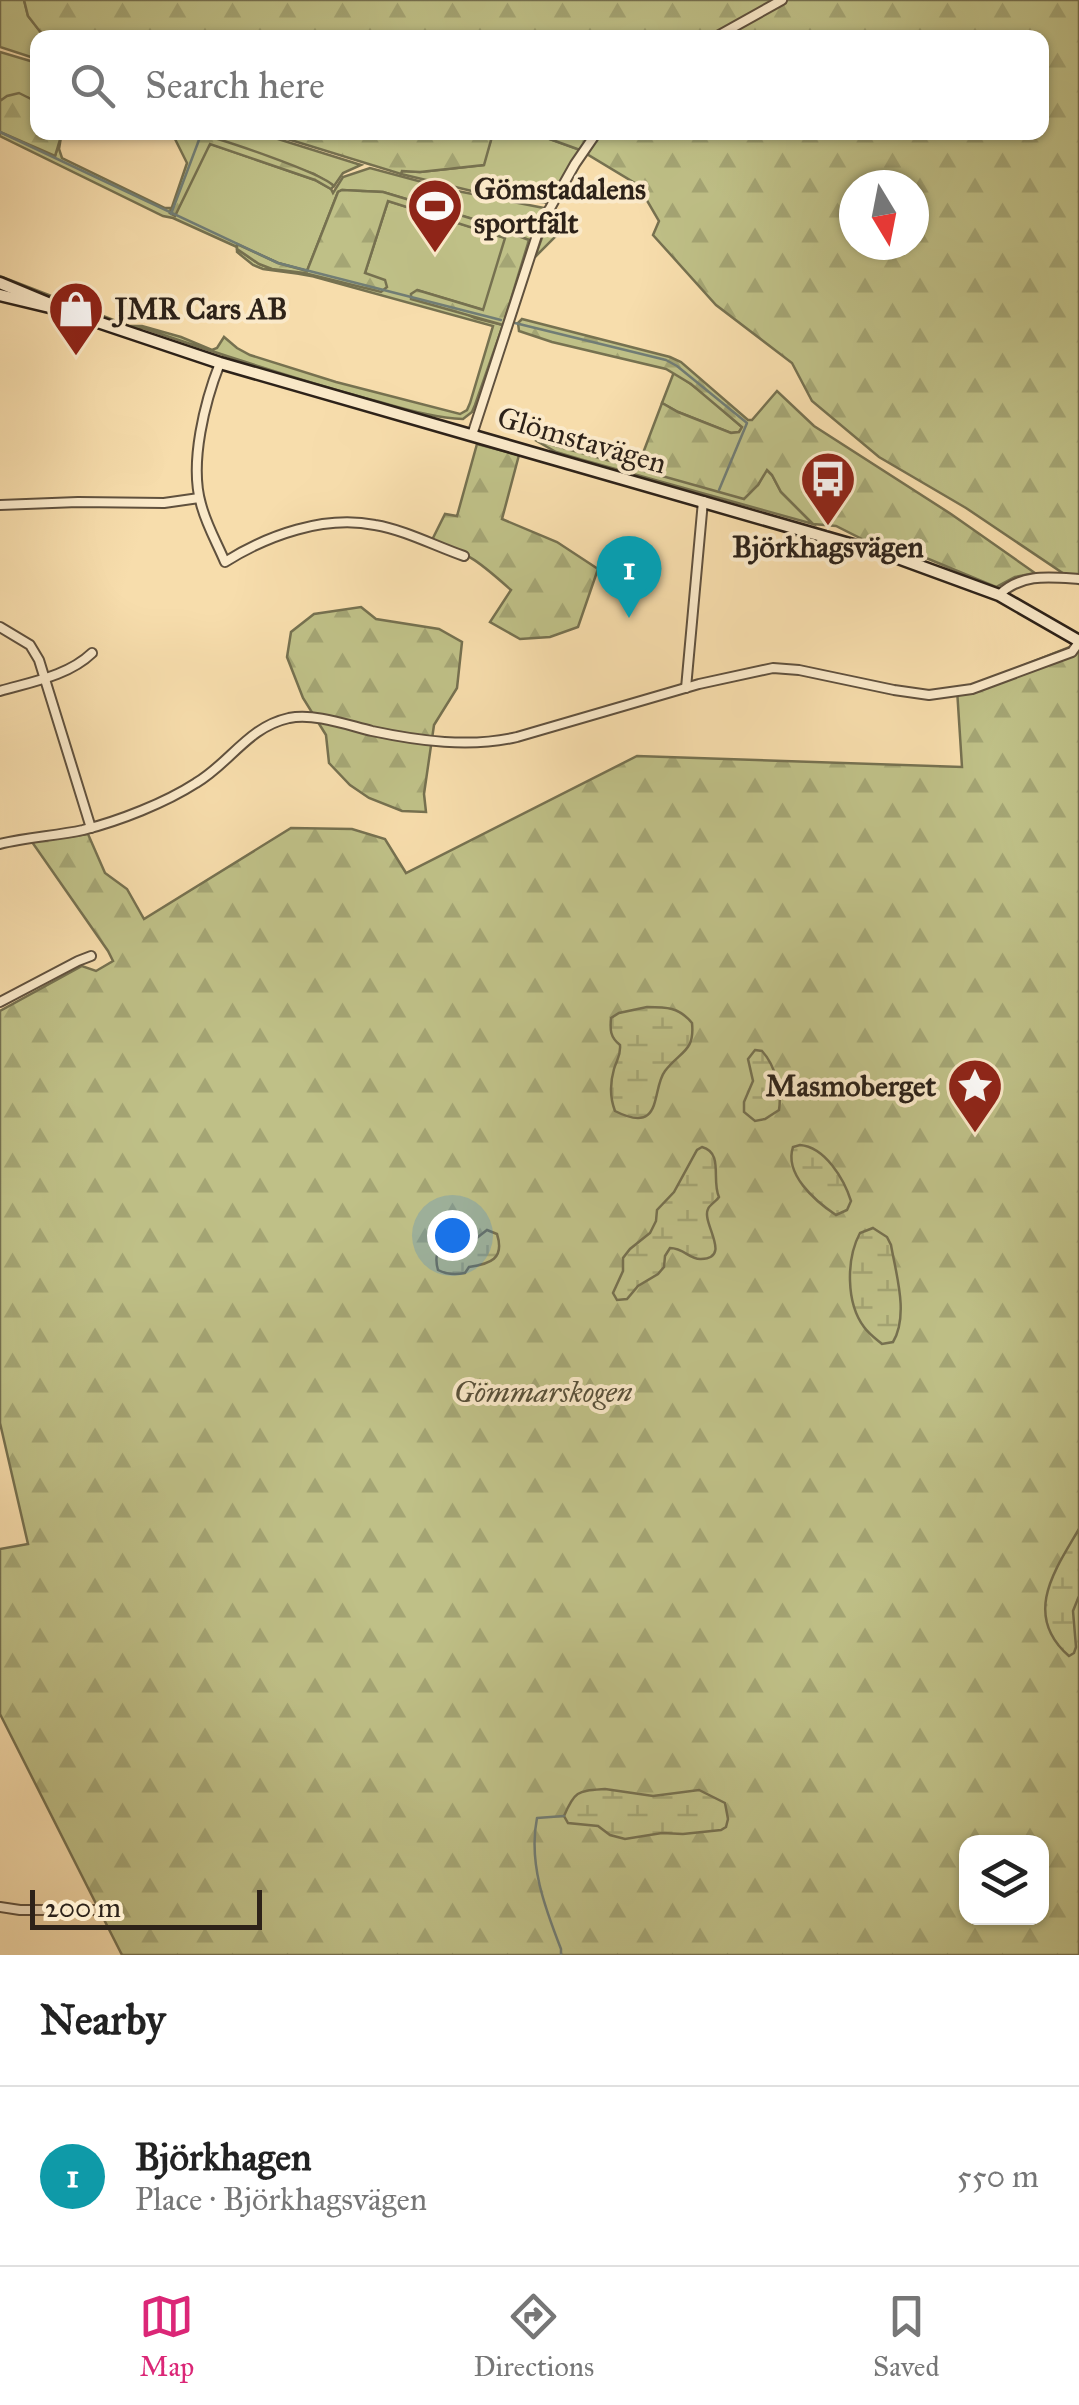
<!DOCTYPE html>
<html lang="en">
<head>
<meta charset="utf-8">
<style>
  body { margin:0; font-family:"IM FELL Great Primer",serif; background:#f2f2f2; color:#222 }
  .controls { position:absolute; right:30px; bottom:30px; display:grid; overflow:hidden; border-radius:20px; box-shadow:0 2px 8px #0004 }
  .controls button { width:90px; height:90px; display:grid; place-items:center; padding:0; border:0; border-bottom:2px solid #e0e0e0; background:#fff; color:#222; font:50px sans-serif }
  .compass { position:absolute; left:839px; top:170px; width:90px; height:90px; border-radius:50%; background:#fff; box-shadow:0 2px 8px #0004; rotate:170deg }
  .scale { position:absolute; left:30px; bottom:25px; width:232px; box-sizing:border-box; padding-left:10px; border:5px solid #2d2219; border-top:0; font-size:28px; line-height:35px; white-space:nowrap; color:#2d2219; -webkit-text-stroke:8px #fae9c9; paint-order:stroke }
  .you { position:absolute; left:452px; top:1235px; width:35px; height:35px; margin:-25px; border:8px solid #fff; border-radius:50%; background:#1a73e8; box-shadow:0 0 0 15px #1a73e833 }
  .badge { display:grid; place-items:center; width:65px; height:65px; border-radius:50%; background:#db2777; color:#fff; font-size:32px; font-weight:700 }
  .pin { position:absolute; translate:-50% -82px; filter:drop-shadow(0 2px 5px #0008) }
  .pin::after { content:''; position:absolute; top:52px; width:35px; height:30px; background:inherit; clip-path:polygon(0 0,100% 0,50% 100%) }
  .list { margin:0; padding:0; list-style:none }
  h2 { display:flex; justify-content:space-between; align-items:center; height:130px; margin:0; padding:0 40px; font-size:42px }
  h2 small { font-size:32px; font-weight:400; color:#767676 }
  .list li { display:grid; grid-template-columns:65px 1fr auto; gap:30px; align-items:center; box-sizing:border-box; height:180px; padding:0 40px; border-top:2px solid #e0e0e0 }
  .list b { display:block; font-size:38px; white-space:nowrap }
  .list p { margin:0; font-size:32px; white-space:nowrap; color:#767676 }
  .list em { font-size:32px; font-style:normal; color:#767676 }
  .icon { flex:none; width:55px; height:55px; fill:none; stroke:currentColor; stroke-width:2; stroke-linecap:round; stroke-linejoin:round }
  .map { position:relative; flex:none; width:1079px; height:1955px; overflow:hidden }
  .search { position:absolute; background:#fff; box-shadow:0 2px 8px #0004; left:30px; right:30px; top:30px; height:110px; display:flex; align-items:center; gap:25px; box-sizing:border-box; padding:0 35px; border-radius:20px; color:#767676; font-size:38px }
  .sheet { height:310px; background:#fff }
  nav { display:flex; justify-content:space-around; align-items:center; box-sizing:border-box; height:140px; border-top:2px solid #e0e0e0; background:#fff; font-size:28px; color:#767676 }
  nav a { display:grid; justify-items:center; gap:5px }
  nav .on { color:#db2777 }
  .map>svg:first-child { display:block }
  .green { fill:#bfc087; stroke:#767150; stroke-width:2.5 }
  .forest { fill:url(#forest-firs); stroke:#767150; stroke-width:2.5; fill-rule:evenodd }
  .wetland { fill:url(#wetland-marsh); stroke:#767150; stroke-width:2.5 }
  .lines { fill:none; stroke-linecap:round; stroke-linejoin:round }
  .stream { stroke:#717d75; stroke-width:2.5 }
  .minor-casing { stroke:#60513e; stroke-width:12 }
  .secondary-casing { stroke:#2d2219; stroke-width:15 }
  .minor { stroke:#fae9c9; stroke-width:8 }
  .secondary { stroke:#fae9c9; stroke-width:10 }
  .labels { text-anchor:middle; stroke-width:8; stroke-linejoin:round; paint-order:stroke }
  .poi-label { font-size:30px; font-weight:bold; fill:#2d2219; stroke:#fae9c9; text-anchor:start }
  .street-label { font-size:30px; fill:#2d2219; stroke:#fae9c9 }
  .park-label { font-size:30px; font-style:italic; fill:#59513a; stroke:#fae9c9 }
</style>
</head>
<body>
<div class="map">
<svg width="1079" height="1955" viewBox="0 0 1079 1955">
  <defs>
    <pattern id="forest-firs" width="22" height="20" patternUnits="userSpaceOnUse" patternTransform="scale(2.5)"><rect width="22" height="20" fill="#bfc087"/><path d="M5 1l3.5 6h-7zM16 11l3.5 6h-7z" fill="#a4a574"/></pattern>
    <pattern id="wetland-marsh" width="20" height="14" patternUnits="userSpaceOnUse" patternTransform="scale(2.5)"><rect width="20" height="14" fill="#bfc087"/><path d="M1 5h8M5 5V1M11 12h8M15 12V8" fill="none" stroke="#a4a574"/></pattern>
  </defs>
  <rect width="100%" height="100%" fill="#f7ddac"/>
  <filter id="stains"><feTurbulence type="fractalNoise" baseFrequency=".002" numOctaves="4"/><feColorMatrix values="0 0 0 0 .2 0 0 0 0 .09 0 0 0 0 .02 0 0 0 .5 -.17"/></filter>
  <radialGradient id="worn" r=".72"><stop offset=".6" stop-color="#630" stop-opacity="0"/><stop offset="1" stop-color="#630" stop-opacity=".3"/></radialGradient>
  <!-- green -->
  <g class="green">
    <polygon points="0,0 24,0 28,16 45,37 38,38 37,59 0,47"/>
    <path d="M0,52L37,63V102C25,95 12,92 0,101Z"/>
    <polygon points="0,132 55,156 61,137 59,149 62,158 165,208 171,208 170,213 175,215 206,149 211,144 315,180 331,189 333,193 343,177 370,168 452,190 544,208 531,240 529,240 472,219 383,192 342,190 338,192 307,271 278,263 238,245 237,247 173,218 163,216 0,136"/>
    <polygon points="194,133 259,133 361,165 343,173 334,186 314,174"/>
    <polygon points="493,133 533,133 581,150 546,203 476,192 401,174 402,171 420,172 483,165"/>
    <path d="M388,201L506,238L484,310L417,290L475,318L503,325L475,405L472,412L463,419C430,418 397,406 365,398C289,377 216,353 143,328L136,329L106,320L0,279V276L129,326H142L181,337L212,350L217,348L224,337L237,348L250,355L336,382L460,414L467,410L470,403L493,326L308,275L263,269L253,265L237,252V249L259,264L272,269L333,280L365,273Z"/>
    <path d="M552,210C560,214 567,217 565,227L535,257Z"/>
    <polygon points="674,372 702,392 743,428 739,432 731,433 678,412 662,403"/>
    <polygon points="535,440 679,480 758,485 766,469 772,475 781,492 813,524 583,460 556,452"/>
  </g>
  <!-- forest -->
  <g class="forest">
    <path d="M24,0H1079V584L966,508L879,457L812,401L792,363L716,305L653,235L659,221L638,185L580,150L533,133L1042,132V38H45L28,16ZM854,185H914V245H854Z"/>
    <polygon points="19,93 37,102 38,132 62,133 55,156 0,132 0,101 7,96"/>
    <path d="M172,133C179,133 188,132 195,133C219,138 320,172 334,186L331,189L315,180L210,144L175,216L170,213L187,163Z"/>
    <polygon points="268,133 493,132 493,133 484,165 420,172 402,171 401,174"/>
    <polygon points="342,190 383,192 473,219 529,240 503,325 411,299 411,294 417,290 483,310 505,238 388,201 365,273 385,280 387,287 381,292 304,273 272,269 259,264 237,249 237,244 278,263 307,271 338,192"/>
    <polygon points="522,319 670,357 681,362 748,420 752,420 777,391 814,426 951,514 1035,573 1015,577 996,587 919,555 874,545 836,526 813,524 781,492 772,475 767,470 758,485 744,499 637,469 662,403 678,412 731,433 739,432 742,427 691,384 666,369 552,342 519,331 518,323"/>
    <path d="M477,444L519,455L502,519L557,542L598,569L578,627L550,637L520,639L490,622L511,590C483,565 468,552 432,540L445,514L457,516Z"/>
    <polygon points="361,607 376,619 439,629 462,642 457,688 434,725 424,794 426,812 402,811 369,798 350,785 329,763 326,735 303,698 287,657 291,632 314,614"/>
    <path d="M1070,647L1079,652V1955H122L0,1714V1549L28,1544L0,1423V1011L82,966L96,971L113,961L108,951L32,842L88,834L105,873L127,889L144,919L291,828L352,829L385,839L406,873L637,756L962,767L957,689L971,686ZM966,1842H1042V1918H966Z"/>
  </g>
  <!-- wetland -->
  <g class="wetland">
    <path d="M647,1007C666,1007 679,1007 692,1023C695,1052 680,1051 665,1071C651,1089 664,1136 615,1111C610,1098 610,1083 614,1069C617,1059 621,1056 620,1045C610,1037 610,1030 611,1018L619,1013Z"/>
    <path d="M755,1050L762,1051C775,1065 782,1091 779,1110L765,1119L755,1121L744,1112V1102L753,1081L748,1059Z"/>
    <path d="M800,1145C825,1147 844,1179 851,1201L847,1210L836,1215C815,1201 784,1174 793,1147Z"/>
    <path d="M702,1147C724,1153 711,1180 719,1197C716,1202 710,1204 708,1209C701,1223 733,1258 701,1259C690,1260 684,1248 670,1248L665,1256L664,1267L658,1274L638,1286L627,1299L617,1300L613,1293L623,1271V1258L630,1249L650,1233L656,1221L657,1210L674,1192L697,1150Z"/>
    <path d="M873,1228L887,1237L891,1245C896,1274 909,1315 893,1342L882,1344C876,1339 869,1334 864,1327C846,1303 846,1259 860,1233Z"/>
    <path d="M487,1230L497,1234C505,1259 490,1264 469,1267L465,1273C455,1275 447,1275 438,1270C435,1259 436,1253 443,1244H469Z"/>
    <path d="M1079,1529V1596L1073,1611L1076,1647L1074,1653L1069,1656C1022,1615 1055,1570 1079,1529Z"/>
    <path d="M605,1789L653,1796L699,1790L725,1803L728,1819L726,1827L721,1830L683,1834L662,1833L625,1839L610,1835L598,1826L568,1823L564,1816C575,1790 578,1791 605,1789Z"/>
  </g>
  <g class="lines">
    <!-- stream -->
    <g class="stream">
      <polyline points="0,132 278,263 501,320"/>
      <polyline points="171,214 202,132"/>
      <polyline points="515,323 666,360 677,366 747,423 719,490"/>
      <path d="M561,1955V1949C545,1908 528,1863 537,1818L564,1816"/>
    </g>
    <!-- minor casing -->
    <g class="minor-casing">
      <g id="minor">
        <polyline points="714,38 782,0"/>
        <path d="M220,363C205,401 189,463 201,504C206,524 217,543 225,562C268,535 324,515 375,525C405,530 435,546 464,556"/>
        <polyline points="472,435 540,226 575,164 597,132"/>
        <polyline points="0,505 78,502 164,503 199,498"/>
        <path d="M999,595C1021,573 1050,577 1079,579"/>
        <polyline points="0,627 30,645 39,660 91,828"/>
        <polyline points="686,688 703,501"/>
        <path d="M0,691C31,682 68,676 92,653"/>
        <path d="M0,844C27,837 56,836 83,830C119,821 165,803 196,783C230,763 248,727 289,718C315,713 347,725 372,731C419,741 470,748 517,737L699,684L773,668L799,670L894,690L929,695L972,689L1072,652L1079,642"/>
        <polyline points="0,1002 78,961 91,956"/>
        <polyline points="0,1907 20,1910 96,1910"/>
      </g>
    </g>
    <!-- secondary casing -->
    <g class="secondary-casing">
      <g id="secondary">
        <polyline points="0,283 48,303"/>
        <polyline points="0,295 62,310 220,363 898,558 999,595 1079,641"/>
      </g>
    </g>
    <!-- minor -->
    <use href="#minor" class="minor"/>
    <!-- secondary -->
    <use href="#secondary" class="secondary"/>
  </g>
  <!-- icons -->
  <defs>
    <g id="stadium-pin" transform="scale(2.875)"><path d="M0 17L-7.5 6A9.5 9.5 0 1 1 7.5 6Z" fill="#8f2418" stroke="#fae9c9"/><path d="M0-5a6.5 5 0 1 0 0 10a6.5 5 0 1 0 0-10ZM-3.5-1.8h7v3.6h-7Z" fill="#fff"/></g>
    <g id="shop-pin" transform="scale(2.875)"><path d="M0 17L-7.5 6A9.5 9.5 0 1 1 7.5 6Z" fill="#8f2418" stroke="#fae9c9"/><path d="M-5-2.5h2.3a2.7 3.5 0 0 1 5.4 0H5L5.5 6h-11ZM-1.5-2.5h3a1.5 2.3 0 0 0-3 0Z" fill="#fff"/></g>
    <g id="bus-pin" transform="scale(2.875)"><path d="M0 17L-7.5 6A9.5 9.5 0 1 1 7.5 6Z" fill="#8f2418" stroke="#fae9c9"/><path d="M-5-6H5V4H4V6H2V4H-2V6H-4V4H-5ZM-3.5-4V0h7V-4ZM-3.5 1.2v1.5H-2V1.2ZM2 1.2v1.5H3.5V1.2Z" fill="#fff"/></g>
    <g id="sight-pin" transform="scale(2.875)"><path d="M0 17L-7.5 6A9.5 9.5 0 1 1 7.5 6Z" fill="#8f2418" stroke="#fae9c9"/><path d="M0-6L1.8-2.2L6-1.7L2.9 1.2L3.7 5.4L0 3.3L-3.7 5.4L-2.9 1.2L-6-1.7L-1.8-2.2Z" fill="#fff"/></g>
  </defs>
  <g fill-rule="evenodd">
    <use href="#stadium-pin" x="435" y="206"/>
    <use href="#shop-pin" x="76" y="309"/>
    <use href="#bus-pin" x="828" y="479"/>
    <use href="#sight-pin" x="975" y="1086"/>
  </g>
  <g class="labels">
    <!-- poi labels -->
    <g class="poi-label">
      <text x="474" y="199">Gömstadalens<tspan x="474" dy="34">sportfält</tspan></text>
      <text x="115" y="319">JMR Cars AB</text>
      <text x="828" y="557" text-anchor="middle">Björkhagsvägen</text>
      <text x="936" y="1096" text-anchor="end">Masmoberget</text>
    </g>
    <!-- street labels -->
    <g class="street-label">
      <text transform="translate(582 440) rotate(16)" y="10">Glömstavägen</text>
    </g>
    <!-- park labels -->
    <g class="park-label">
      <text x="543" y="1402">Gömmarskogen</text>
    </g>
  </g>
  <rect width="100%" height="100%" filter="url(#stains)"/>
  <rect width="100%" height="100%" fill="url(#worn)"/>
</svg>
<div class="controls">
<button><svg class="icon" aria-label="layers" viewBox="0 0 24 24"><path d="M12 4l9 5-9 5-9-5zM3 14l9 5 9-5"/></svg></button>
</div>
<svg class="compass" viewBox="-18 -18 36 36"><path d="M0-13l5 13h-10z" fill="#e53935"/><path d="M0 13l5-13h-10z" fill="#767676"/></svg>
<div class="scale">200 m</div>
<div class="you"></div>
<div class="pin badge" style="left:629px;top:618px;background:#0f9aa8">1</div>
<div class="search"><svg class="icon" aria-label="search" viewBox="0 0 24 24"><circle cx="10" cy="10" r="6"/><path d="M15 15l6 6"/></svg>Search here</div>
</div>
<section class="sheet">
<h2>Nearby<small></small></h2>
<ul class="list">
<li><span class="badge" style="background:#0f9aa8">1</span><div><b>Björkhagen</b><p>Place · Björkhagsvägen</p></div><em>550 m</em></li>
</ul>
</section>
<nav>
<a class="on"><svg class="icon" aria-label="map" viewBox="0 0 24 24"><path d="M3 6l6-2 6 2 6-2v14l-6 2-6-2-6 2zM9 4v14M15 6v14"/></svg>Map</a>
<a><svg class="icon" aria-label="directions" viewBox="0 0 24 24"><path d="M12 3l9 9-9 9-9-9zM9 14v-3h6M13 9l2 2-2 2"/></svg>Directions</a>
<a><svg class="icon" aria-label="saved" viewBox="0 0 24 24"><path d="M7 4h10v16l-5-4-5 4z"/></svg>Saved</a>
</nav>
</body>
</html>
